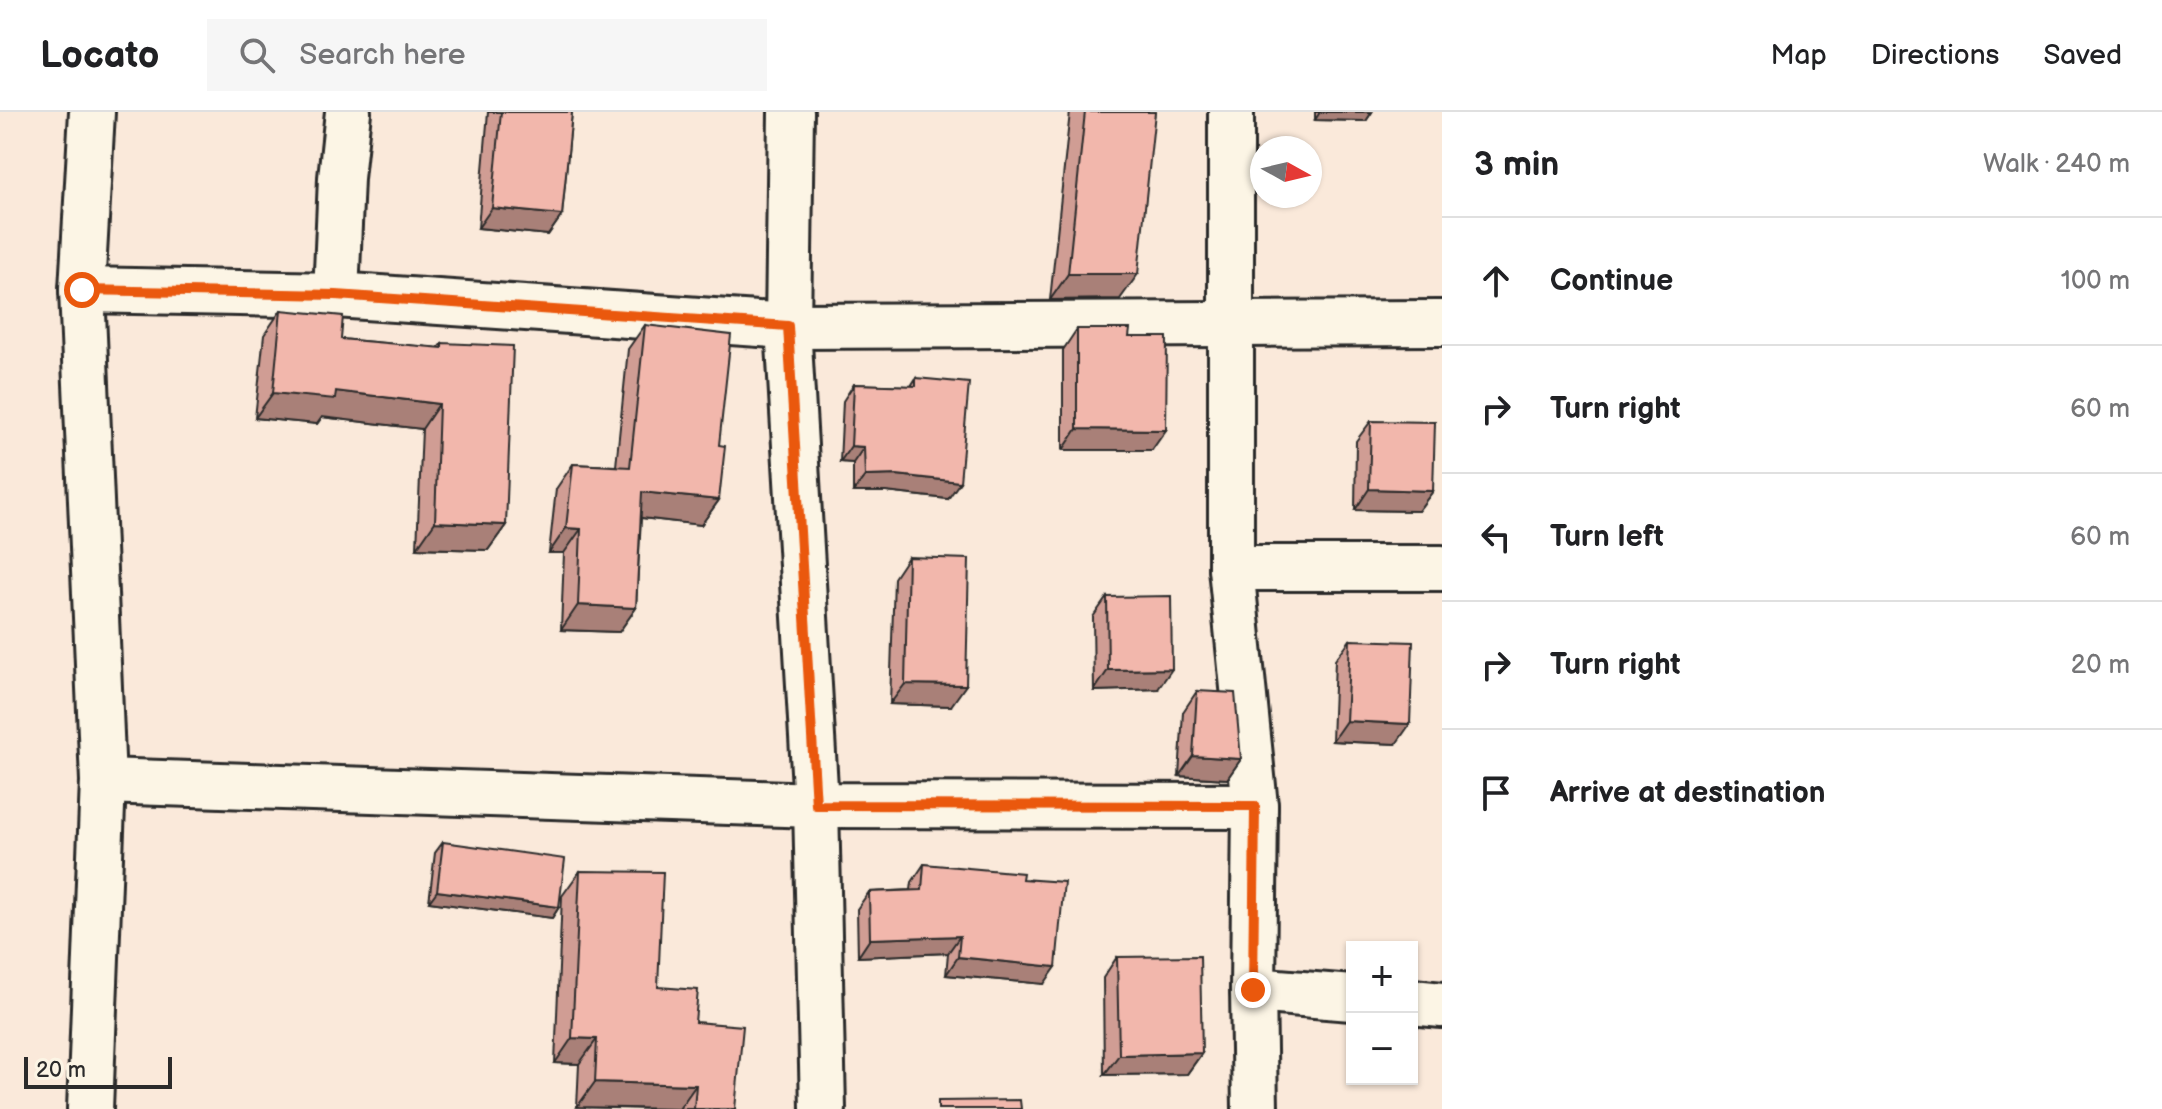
<!DOCTYPE html>
<html lang="en">
<head>
<meta charset="utf-8">
<style>
  body { margin:0; font-family:"Balsamiq Sans",sans-serif; background:#f6f6f6; color:#202124 }
  .controls { position:absolute; right:24px; bottom:24px; display:grid; overflow:hidden; border-radius:0px; box-shadow:0 2px 6px #0004 }
  .controls button { width:72px; height:72px; display:grid; place-items:center; padding:0; border:0; border-bottom:2px solid #e0e0e0; background:#fff; color:#202124; font:40px sans-serif }
  .compass { position:absolute; left:1250px; top:24px; width:72px; height:72px; border-radius:50%; background:#fff; box-shadow:0 2px 6px #0004; rotate:98deg }
  .scale { position:absolute; left:24px; bottom:20px; width:148px; box-sizing:border-box; padding-left:8px; border:4px solid #2b2b2b; border-top:0; font-size:22px; line-height:28px; white-space:nowrap; color:#2b2b2b; -webkit-text-stroke:6px #fcf5e5; paint-order:stroke }
  .stop { position:absolute; width:24px; height:24px; margin:-18px; border:6px solid #ea580c; border-radius:50%; background:#fff }
  .stop.end { background:#ea580c; border-color:#fff; box-shadow:0 2px 8px #0008 }
  .list { margin:0; padding:0; list-style:none }
  h2 { display:flex; justify-content:space-between; align-items:center; height:104px; margin:0; padding:0 32px; font-size:34px }
  h2 small { font-size:26px; font-weight:400; color:#757577 }
  .list li { display:grid; grid-template-columns:52px 1fr auto; gap:24px; align-items:center; box-sizing:border-box; height:128px; padding:0 32px; border-top:2px solid #e0e0e0 }
  .list b { display:block; font-size:30px; white-space:nowrap }
  .list em { font-size:26px; font-style:normal; color:#757577 }
  .icon { flex:none; width:44px; height:44px; fill:none; stroke:currentColor; stroke-width:2; stroke-linecap:round; stroke-linejoin:round }
  .map { position:relative; flex:none; width:1442px; height:997px; overflow:hidden }
  header { display:flex; align-items:center; gap:48px; box-sizing:border-box; height:112px; padding:0 40px; background:#fff; border-bottom:2px solid #e0e0e0 }
  header strong { font-size:38px }
  nav { display:flex; gap:44px; margin-inline-start:auto; font-size:28px }
  .search { width:560px; height:72px; background:#f6f6f6; display:flex; align-items:center; gap:20px; box-sizing:border-box; padding:0 28px; border-radius:0px; color:#757577; font-size:30px }
  main { display:flex }
  aside { flex:1; background:#fff }
  .map>svg:first-child { display:block }
  .lines { fill:none; stroke-linecap:round; stroke-linejoin:round }
  .minor-casing { stroke:#2b2b2b; stroke-width:50 }
  .minor { stroke:#fcf5e5; stroke-width:44 }
  .wall { fill:#d09d94; stroke:#2b2b2b; stroke-width:2 }
  .shaded-wall { fill:#a98078; stroke:#2b2b2b; stroke-width:2 }
  .building { fill:#f2b7ac; stroke:#2b2b2b; stroke-width:2 }
  .route { stroke:#ea580c; stroke-width:10 }
</style>
</head>
<body>
<header>
<strong>Locato</strong>
<div class="search"><svg class="icon" aria-label="search" viewBox="0 0 24 24"><circle cx="10" cy="10" r="6"/><path d="M15 15l6 6"/></svg>Search here</div>
<nav><a>Map</a><a>Directions</a><a>Saved</a></nav>
</header>
<main>
<div class="map">
<svg width="1442" height="997" viewBox="0 0 1442 997">
  <rect width="100%" height="100%" fill="#fae9da"/>
  <filter id="ink" filterUnits="userSpaceOnUse"><feTurbulence type="fractalNoise" baseFrequency=".0125" numOctaves="2"/><feDisplacementMap in="SourceGraphic" scale="16" xChannelSelector="R" yChannelSelector="G"/><feConvolveMatrix kernelMatrix="1 2 1 2 8 2 1 2 1" color-interpolation-filters="sRGB"/></filter>
  <g filter="url(#ink)">
    <g class="lines">
      <!-- minor casing -->
      <g class="minor-casing">
        <g id="minor">
          <polyline points="791,0 788,214 816,693 823,997"/>
          <polyline points="1231,0 1231,456 1255,694 1253,878 1255,997"/>
          <polyline points="82,178 336,183 788,214 1442,211"/>
          <polyline points="336,183 341,66 348,0"/>
          <polyline points="1231,456 1442,456"/>
          <polyline points="103,669 816,693 1255,694"/>
          <polyline points="1253,878 1352,886"/>
          <polyline points="1412,890 1442,893"/>
          <polyline points="90,997 103,669 82,178 92,0"/>
        </g>
      </g>
      <!-- minor -->
      <use href="#minor" class="minor"/>
    </g>
    <!-- wall -->
    <g class="wall">
      <polygon points="488,0 572,0 562,103 548,123 478,116"/>
      <polygon points="1070,0 1155,0 1120,187 1050,188"/>
      <polygon points="1315,0 1372,0 1366,9 1315,8"/>
      <polygon points="281,198 341,227 438,236 442,231 506,413 488,438 417,436 422,317 322,305 317,312 255,306 264,223"/>
      <polygon points="645,213 719,333 719,388 701,413 641,406 636,496 619,520 561,518 564,441 549,441 556,377 573,352 616,354 628,237"/>
      <polygon points="1077,217 1129,225 1152,338 1063,338 1063,238"/>
      <polygon points="916,266 948,387 886,380 853,380 853,351 840,350 843,289 854,272 911,274"/>
      <polygon points="1371,309 1433,379 1418,399 1355,398 1356,329"/>
      <polygon points="908,445 951,594 890,592 894,466"/>
      <polygon points="1107,485 1158,577 1094,579 1093,505"/>
      <polygon points="1350,528 1396,632 1332,629 1335,548"/>
      <polygon points="1197,579 1241,647 1227,667 1179,664 1183,600"/>
      <polygon points="443,730 559,795 552,806 429,790 435,741"/>
      <polygon points="924,752 1022,767 1044,872 946,863 948,841 858,845 857,797 869,780 911,778 912,770"/>
      <polygon points="580,759 658,875 695,910 735,997 650,997 577,995 579,952 555,951 562,784"/>
      <polygon points="1117,845 1202,941 1187,962 1104,963 1103,866"/>
    </g>
    <!-- shaded-wall -->
    <g class="shaded-wall">
      <polygon points="1320,0 1372,0 1366,9 1315,8"/>
      <polygon points="492,96 562,103 548,123 478,116"/>
      <polygon points="1068,162 1138,162 1120,187 1050,188"/>
      <polygon points="336,279 439,292 422,317 322,305 317,312 255,306 273,281"/>
      <polygon points="1077,317 1166,318 1152,338 1063,338"/>
      <polygon points="851,334 864,335 853,351 840,350"/>
      <polygon points="897,363 960,370 948,387 886,380 853,380 865,364"/>
      <polygon points="1369,377 1433,379 1418,399 1355,398"/>
      <polygon points="642,380 719,388 701,413 625,404"/>
      <polygon points="435,410 506,413 488,438 417,436"/>
      <polygon points="566,416 581,417 564,441 549,441"/>
      <polygon points="578,493 636,496 619,520 561,518"/>
      <polygon points="1172,557 1158,577 1094,579 1108,558"/>
      <polygon points="905,572 966,573 951,594 890,592"/>
      <polygon points="1346,609 1410,612 1396,632 1332,629"/>
      <polygon points="1193,644 1241,647 1227,667 1179,664"/>
      <polygon points="437,779 559,795 552,806 429,790"/>
      <polygon points="960,824 948,841 858,845 870,827"/>
      <polygon points="958,845 1056,855 1044,872 946,863"/>
      <polygon points="572,926 597,927 579,952 555,951"/>
      <polygon points="1202,941 1187,962 1104,963 1119,943"/>
      <polygon points="595,970 696,973 679,997 577,995"/>
    </g>
    <!-- building -->
    <g class="building">
      <polygon points="501,0 572,0 562,103 492,96"/>
      <polygon points="1085,0 1155,0 1138,162 1068,162"/>
      <polygon points="281,198 343,204 341,227 442,236 442,231 513,234 506,413 435,410 439,292 336,279 335,287 273,281"/>
      <polygon points="645,213 731,223 719,333 725,334 719,388 642,380 636,496 578,493 581,417 566,416 573,352 630,355"/>
      <polygon points="1077,217 1130,217 1129,225 1167,225 1166,318 1077,317"/>
      <polygon points="916,266 969,271 960,370 897,363 865,364 864,335 851,334 854,272 916,274"/>
      <polygon points="1371,309 1435,310 1433,379 1369,377"/>
      <polygon points="908,445 969,447 966,573 905,572"/>
      <polygon points="1171,484 1172,557 1108,558 1107,485"/>
      <polygon points="1350,528 1413,530 1410,612 1346,609"/>
      <polygon points="1197,579 1235,581 1241,647 1193,644"/>
      <polygon points="443,730 565,747 559,795 437,779"/>
      <polygon points="924,752 1023,761 1022,767 1064,770 1056,855 958,845 960,824 870,827 869,780 922,778"/>
      <polygon points="580,759 663,760 658,875 698,878 695,910 743,914 735,997 694,997 696,973 595,970 597,927 572,926"/>
      <polygon points="1200,844 1202,941 1119,943 1117,845"/>
      <polygon points="1020,988 1021,997 938,997 938,989"/>
    </g>
  </g>
  <g class="lines" filter="url(#ink)">
    <!-- route -->
    <polyline class="route" points="82,178 336,183 788,214 816,693 1255,694 1253,878"/>
  </g>
</svg>
<div class="controls">
<button>+</button>
<button>−</button>
</div>
<svg class="compass" viewBox="-18 -18 36 36"><path d="M0-13l5 13h-10z" fill="#e53935"/><path d="M0 13l5-13h-10z" fill="#757577"/></svg>
<div class="scale">20 m</div>
<div class="stop" style="left:82px;top:178px"></div>
<div class="stop end" style="left:1253px;top:878px"></div>
</div>
<aside>
<h2>3 min<small>Walk · 240 m</small></h2>
<ul class="list">
<li><svg class="icon" aria-label="ahead" viewBox="0 0 24 24"><path d="M12 20V5M6 11l6-6 6 6"/></svg><div><b>Continue</b></div><em>100 m</em></li>
<li><svg class="icon" aria-label="right" viewBox="0 0 24 24"><path d="M7 20v-9h11M14 6l5 5-5 5"/></svg><div><b>Turn right</b></div><em>60 m</em></li>
<li><svg class="icon" aria-label="left" viewBox="0 0 24 24"><path d="M17 20v-9H6M10 6l-5 5 5 5"/></svg><div><b>Turn left</b></div><em>60 m</em></li>
<li><svg class="icon" aria-label="right" viewBox="0 0 24 24"><path d="M7 20v-9h11M14 6l5 5-5 5"/></svg><div><b>Turn right</b></div><em>20 m</em></li>
<li><svg class="icon" aria-label="arrive" viewBox="0 0 24 24"><path d="M6 21V4h12l-3 4 3 4H6"/></svg><div><b>Arrive at destination</b></div></li>
</ul>
</aside>
</main>
</body>
</html>
